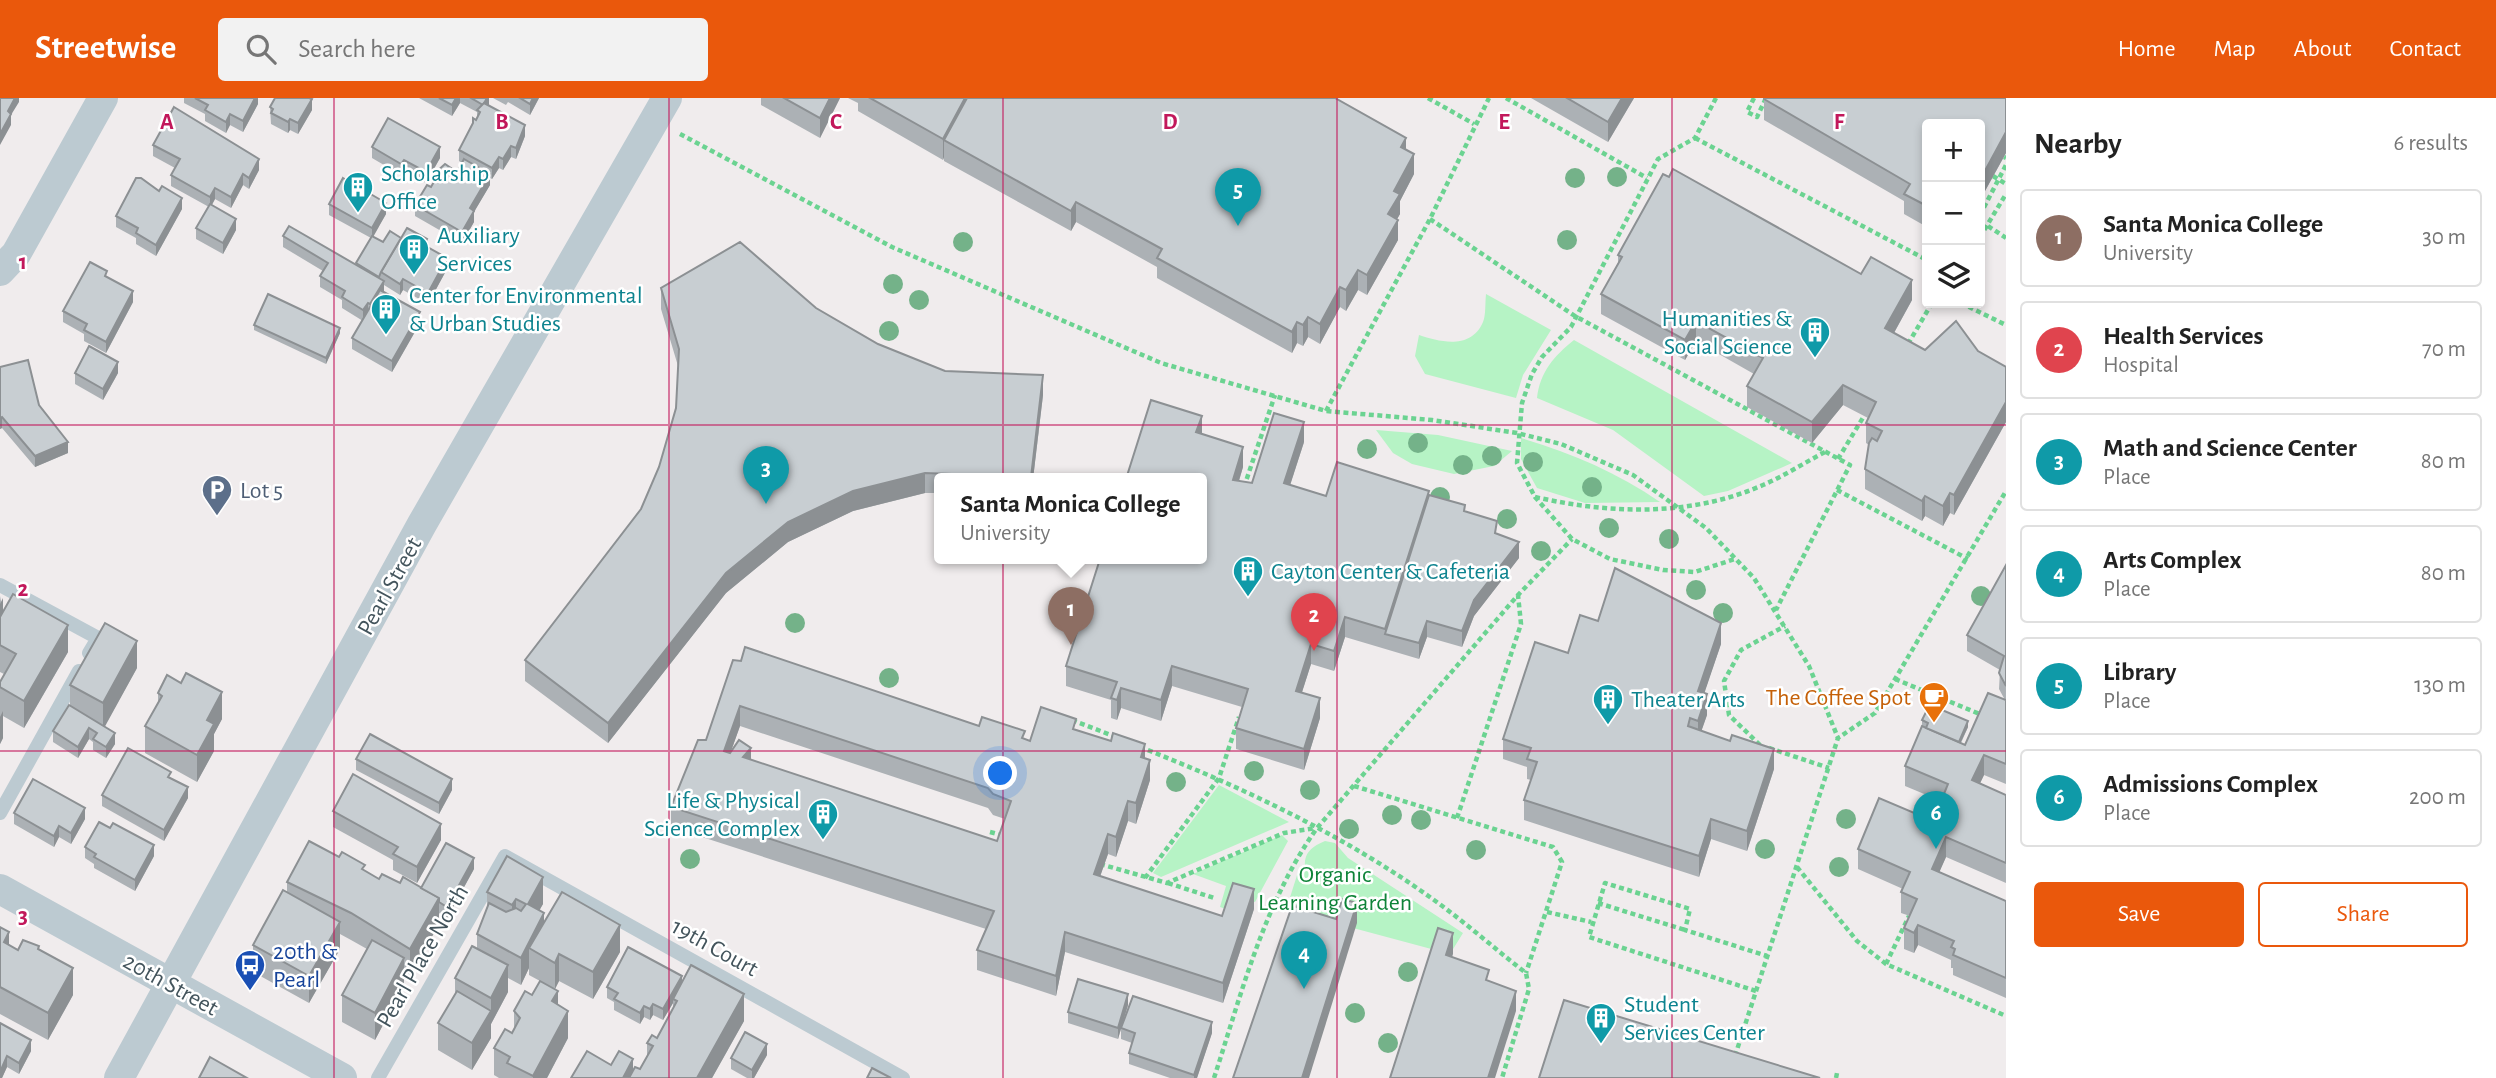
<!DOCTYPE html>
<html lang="en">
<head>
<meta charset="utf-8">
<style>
  body { margin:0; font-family:"Alegreya Sans",sans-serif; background:#f2f2f2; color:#222 }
  .controls { position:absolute; right:21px; top:21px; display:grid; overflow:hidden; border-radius:7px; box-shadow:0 4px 10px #0003 }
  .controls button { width:63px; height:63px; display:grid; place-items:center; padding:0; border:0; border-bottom:2px solid #e0e0e0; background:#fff; color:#222; font:35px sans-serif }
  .you { position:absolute; left:1001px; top:676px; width:24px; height:24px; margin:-18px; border:5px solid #fff; border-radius:50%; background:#1a73e8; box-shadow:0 0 0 10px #1a73e833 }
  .badge { display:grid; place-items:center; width:46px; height:46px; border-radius:50%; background:#ea580c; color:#fff; font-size:23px; font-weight:700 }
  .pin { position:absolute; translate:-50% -58px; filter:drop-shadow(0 2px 4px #0008) }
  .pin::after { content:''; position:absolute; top:37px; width:24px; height:21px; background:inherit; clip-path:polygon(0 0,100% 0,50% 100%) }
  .popup { position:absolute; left:934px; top:375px; width:273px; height:91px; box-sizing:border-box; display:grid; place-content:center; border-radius:7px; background:#fff; filter:drop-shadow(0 2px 5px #0005); font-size:23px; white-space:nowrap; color:#767676 }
  .popup b { font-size:26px; color:#222 }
  .popup::after { content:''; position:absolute; left:50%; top:100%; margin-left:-14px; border:14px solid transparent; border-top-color:#fff }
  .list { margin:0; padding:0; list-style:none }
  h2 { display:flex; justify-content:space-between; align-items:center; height:91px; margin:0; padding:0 28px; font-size:30px }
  h2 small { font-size:23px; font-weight:400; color:#767676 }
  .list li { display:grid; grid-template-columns:46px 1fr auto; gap:21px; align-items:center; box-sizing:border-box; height:98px; margin:0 14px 14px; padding:0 14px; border:2px solid #e0e0e0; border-radius:7px }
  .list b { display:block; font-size:26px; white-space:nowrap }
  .list p { margin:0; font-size:23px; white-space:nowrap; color:#767676 }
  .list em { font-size:23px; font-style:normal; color:#767676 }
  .actions { display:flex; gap:14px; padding:21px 28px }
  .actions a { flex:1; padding:16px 0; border:2px solid #ea580c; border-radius:7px; text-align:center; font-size:24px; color:#ea580c }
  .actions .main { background:#ea580c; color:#fff }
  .icon { flex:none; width:38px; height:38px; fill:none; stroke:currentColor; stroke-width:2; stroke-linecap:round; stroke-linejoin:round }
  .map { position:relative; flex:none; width:2006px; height:980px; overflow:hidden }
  header { display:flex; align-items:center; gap:42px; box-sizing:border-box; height:98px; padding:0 35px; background:#ea580c; color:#fff }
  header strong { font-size:33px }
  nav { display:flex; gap:38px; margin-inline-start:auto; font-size:24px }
  .search { width:490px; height:63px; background:#f2f2f2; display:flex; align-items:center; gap:18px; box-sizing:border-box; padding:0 24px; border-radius:7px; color:#767676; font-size:26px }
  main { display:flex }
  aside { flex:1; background:#fff }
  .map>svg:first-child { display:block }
  .green { fill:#b6f3c5 }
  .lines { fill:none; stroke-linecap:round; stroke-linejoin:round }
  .path { stroke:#6bd391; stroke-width:4.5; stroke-dasharray:5 3.5; stroke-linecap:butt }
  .lane { stroke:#bccad1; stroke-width:14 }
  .street { stroke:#bccad1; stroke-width:30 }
  .tree { fill:#74b289 }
  .wall { fill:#acb1b5; fill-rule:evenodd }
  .shaded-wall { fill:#8c9093 }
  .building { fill:#c8ced2; stroke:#8c9093; stroke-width:2; fill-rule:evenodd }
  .grid { fill:none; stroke:#c2185b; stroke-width:2; stroke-opacity:0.55 }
  .labels { text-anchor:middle; stroke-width:5; stroke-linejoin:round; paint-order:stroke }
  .culture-label { font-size:24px; fill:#0d838f; stroke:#fff; text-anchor:start }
  .service-label { font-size:24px; fill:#4e5e75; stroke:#fff; text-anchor:start }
  .street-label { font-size:24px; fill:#43545c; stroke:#fff }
  .food-label { font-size:24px; fill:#c56008; stroke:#fff; text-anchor:end }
  .park-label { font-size:24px; fill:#0e8338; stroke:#fff }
  .transit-label { font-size:24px; fill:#164399; stroke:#fff; text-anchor:start }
  .grid-label { font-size:23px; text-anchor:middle; font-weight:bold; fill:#c2185b; stroke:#fff; stroke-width:5; stroke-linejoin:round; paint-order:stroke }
</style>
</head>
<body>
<header>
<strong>Streetwise</strong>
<div class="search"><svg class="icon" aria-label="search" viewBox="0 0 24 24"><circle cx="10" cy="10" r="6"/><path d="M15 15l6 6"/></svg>Search here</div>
<nav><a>Home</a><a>Map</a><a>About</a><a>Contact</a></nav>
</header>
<main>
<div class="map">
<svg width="2006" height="980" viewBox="0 0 2006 980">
  <rect width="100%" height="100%" fill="#f0eced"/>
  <!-- green -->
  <g class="green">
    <path d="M1486,196L1551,232L1523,277L1516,300L1425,276L1415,258L1419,237C1440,244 1471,252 1483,224C1486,217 1485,205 1486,196Z"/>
    <path d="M1574,242L1792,365L1728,393L1704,398L1613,332L1537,300C1540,274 1554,258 1574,242Z"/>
    <polygon points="1376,332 1438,337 1512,353 1494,368 1454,376 1412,366 1393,355"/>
    <path d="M1521,340C1571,355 1617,374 1660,404L1585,405L1537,390L1521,361Z"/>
    <polygon points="1219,687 1289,724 1161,779 1153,775"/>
    <polygon points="1282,737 1288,743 1255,804 1234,798 1229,812 1220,809 1226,788 1193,776"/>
    <path d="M1325,743L1335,745L1348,760L1463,835L1450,856L1286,812L1299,771L1305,768C1304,754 1313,748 1325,743Z"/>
  </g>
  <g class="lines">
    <!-- path -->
    <g class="path">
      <polyline points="1428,0 1474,26"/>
      <polyline points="1506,0 1647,80"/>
      <polyline points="1716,0 1695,40 1658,61 1571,229 1542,259 1532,276 1522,305 1517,365 1535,399 1572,441 1610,461 1663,472 1695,474 1735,461"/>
      <polyline points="1754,0 1747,14 1757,19 1766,0"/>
      <polyline points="680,36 892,149 1161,265 1326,313 1432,322 1517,335 1561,346 1633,377 1706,430 1754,480 1809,568 1838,640"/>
      <polyline points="1695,40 1927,162"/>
      <polyline points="2004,59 2006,60"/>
      <polyline points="1993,78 2006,86"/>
      <polyline points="1980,117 2006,67"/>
      <polyline points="1430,121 1575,218 1850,367 1776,512"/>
      <polyline points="1988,128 2006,140"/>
      <polyline points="1980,139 2006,96"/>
      <polyline points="1961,205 2006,227"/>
      <polyline points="1908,246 1932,205"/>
      <polyline points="1326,313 1430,121 1489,0"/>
      <polyline points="1838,361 1864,318"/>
      <polyline points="1244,389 1275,297"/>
      <polyline points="1837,392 1968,461"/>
      <path d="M1535,399C1611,416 1690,419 1763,387C1784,378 1804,365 1825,354"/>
      <polyline points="1895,581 1982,617"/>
      <polyline points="1072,622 1116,639"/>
      <polyline points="1760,647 1729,617 1724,583 1741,552 1785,528"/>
      <path d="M1140,649C1242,689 1344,737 1434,802C1466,825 1495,851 1526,875L1529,891L1502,980"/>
      <polyline points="1769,650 1829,670"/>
      <polyline points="1354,688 1553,749 1562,764 1526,875"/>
      <polyline points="1457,720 1521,526 1518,497"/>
      <polyline points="990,734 1005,738"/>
      <polyline points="1100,766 1167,785 1284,735 1316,730"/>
      <polyline points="1797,769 1857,843 1886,866 2006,918"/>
      <polyline points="1145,780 1219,680 1239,619"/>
      <polyline points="1168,785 1214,800"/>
      <polyline points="1598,805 1685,832"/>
      <polyline points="1547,814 1591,824"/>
      <polyline points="1886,866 1909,818"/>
      <polyline points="1756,893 1589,839 1605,785 1690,811 1685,832 1767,858"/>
      <polyline points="1735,958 1838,640 1875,615 2006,393"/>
      <path d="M1214,980C1242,894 1264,805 1317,730L1518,497L1572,441"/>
      <polyline points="1836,980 1837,975"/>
    </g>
    <!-- lane -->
    <g class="lane">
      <polyline points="0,487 98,540 89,555"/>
      <polyline points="0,715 79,573"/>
      <polyline points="378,980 505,758 903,980"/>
    </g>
    <!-- street -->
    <g class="street">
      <polyline points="0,173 16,156 103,0"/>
      <polyline points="0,791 342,980"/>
      <polyline points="119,980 422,426 667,0"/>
    </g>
  </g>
  <!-- trees -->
  <g class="tree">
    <circle cx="1617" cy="79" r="10"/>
    <circle cx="1575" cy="80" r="10"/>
    <circle cx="1567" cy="142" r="10"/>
    <circle cx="963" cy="144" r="10"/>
    <circle cx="893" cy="186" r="10"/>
    <circle cx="919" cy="202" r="10"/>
    <circle cx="889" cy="233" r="10"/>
    <circle cx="1418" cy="345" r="10"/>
    <circle cx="1367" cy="351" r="10"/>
    <circle cx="1492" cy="358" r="10"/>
    <circle cx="1533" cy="364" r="10"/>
    <circle cx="1463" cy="367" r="10"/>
    <circle cx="1592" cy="389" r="10"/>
    <circle cx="1440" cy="399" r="10"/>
    <circle cx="1507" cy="421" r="10"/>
    <circle cx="1609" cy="430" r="10"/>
    <circle cx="1669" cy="441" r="10"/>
    <circle cx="1541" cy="453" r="10"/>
    <circle cx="1696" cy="492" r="10"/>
    <circle cx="1981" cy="498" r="10"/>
    <circle cx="1723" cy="515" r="10"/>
    <circle cx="795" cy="525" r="10"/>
    <circle cx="889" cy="580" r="10"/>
    <circle cx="1254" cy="673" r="10"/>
    <circle cx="1176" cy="684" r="10"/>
    <circle cx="1310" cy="692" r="10"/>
    <circle cx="1392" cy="717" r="10"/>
    <circle cx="1846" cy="721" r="10"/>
    <circle cx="1421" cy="722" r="10"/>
    <circle cx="1349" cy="731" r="10"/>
    <circle cx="1765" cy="751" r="10"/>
    <circle cx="1476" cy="752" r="10"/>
    <circle cx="690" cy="761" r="10"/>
    <circle cx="1839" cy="769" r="10"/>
    <circle cx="1408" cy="874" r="10"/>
    <circle cx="1355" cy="915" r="10"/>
    <circle cx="1388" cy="945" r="10"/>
  </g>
  <!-- wall -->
  <g class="wall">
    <polygon points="184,0 258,0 258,6 243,34 230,27 226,35 205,23 205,16 184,5"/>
    <polygon points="419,0 489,0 489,8 525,38 516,61 511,59 503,72 499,70 492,81 490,80 490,87 474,114 474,124 462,145 415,118 415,107 431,89 436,81 436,74 457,74 462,65 459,63 459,52 477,20 477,14 460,5 452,18"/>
    <polygon points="493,0 539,0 530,17 508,4 506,7"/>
    <polygon points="761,0 840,0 820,40 761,7"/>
    <polygon points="848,0 1335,0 1406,52 1414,76 1400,103 1400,116 1397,121 1398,142 1367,197 1358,192 1346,213 1340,209 1320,246 1308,239 1303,248 1297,245 1292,255 1157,180 1157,169 1076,124 1071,133 944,63 944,59 943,62 858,13 858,5"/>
    <polygon points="1531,0 1634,0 1608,44"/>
    <polygon points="2006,0 2006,55 1980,102 1980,26 1927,26 1927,129 1904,116 1904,103 1764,22 1764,1"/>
    <polygon points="270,9 312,12 298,36 290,32 288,35 271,26"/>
    <polygon points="153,47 259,72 249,91 243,87 231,110 215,101 212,107 236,132 223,156 196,141 196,130 209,109 171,88 171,77 175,70 153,58"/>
    <polygon points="372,49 440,60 426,85 404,73 401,77 372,60"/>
    <polygon points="329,106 386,116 373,138 383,144 401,140 427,148 447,171 428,206 403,192 400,197 384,187 384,194 420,225 392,274 352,251 352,240 363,223 342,210 342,202 320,189 320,178 323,173 283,149 283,138 356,167 371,140 329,117"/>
    <polygon points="182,111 156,158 136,146 136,140 116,129 116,118"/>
    <polygon points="1618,157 1861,176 1912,202 1894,235 1925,252 1978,253 2006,269 2006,324 1954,417 1950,415 1943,428 1925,418 1922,423 1865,391 1865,371 1869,347 1866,345 1866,325 1868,320 1843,307 1812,345 1747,309 1747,288 1754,276 1696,243 1685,262 1601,216 1601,196 1618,165"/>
    <polygon points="107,179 133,204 106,255 84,243 84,236 63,224 63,213"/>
    <polygon points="661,190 816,210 878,246 945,273 1043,297 1033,381 940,381 940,395 925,395 853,413 788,444 726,495 608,645 525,583 525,562 641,411 659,369 676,310 678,268 661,211"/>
    <polygon points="254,227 340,235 326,266 254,232"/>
    <polygon points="0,269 39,307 68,355 35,369 2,330 0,331"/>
    <polygon points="75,275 118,275 103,302 75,286"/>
    <polygon points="1202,336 1243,369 1239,383 1252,385 1304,344 1290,387 1326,398 1429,397 1465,413 1497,436 1519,460 1474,518 1462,549 1427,539 1419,561 1345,539 1334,573 1311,566 1302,594 1320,620 1304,672 1236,651 1236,630 1242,609 1172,588 1161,623 1121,610 1117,622 1111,620 1111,602 1066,588 1066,568"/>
    <polygon points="2006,467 2006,686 1984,677 1980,685 2006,697 2006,785 1946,759 1939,774 2006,803 2006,900 1953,877 1953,870 1951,870 1951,862 1918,847 1914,855 1904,851 1904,830 1910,818 1901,815 1901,794 1903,791 1858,771 1858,751 1933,723 1941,703 1905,688 1905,668 1922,628 1922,622 1968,629 1961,645 1965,647 2005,602 1999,591 2000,572 1967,553 1967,537"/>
    <polygon points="0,498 3,513 68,554 24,630 3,618 3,640 0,646 0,584 4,576 0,574"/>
    <polygon points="1598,523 1721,546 1704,595 1707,617 1701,633 1774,671 1747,753 1711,741 1699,779 1524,722 1524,702 1531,682 1527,681 1527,669 1503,661 1503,641 1568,555"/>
    <path d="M733,562L1030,643L1076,632L1145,661L1150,682L1136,726L1128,723L1116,759L1108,756L1100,778L1222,818L1254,811L1223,905L1065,854L1056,898L977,872V852L986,831L671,729V709L706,642ZM740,628L988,710L993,717L1005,721L997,743L751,662L731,653Z"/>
    <polygon points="137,570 104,629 115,646 106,660 93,652 93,644 89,641 78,660 53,644 53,633 70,608 70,587"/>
    <polygon points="181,585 222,621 214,636 214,653 197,684 145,655 145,628 158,605 158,595"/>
    <polygon points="356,661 452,692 439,716 356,672"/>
    <polygon points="102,697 188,700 164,743 102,708"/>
    <polygon points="333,713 441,742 417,785 393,772 393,762 333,729"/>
    <polygon points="14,715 85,721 71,746 59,739 54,749 14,726"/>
    <polygon points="85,749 154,758 135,793 94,770 94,766 85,760"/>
    <polygon points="339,759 379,781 421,790 474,771 447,820 439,815 439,826 410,878 404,874 404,887 375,942 342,924 342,897 367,851 351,842 340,836 340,851 309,905 253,874 253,847 287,795 287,784"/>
    <polygon points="487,794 543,806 539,812 544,824 620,854 593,901 559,883 555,891 558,907 568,940 547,980 499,980 494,977 494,950 512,935 514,931 514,913 532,897 540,883 529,877 529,870 521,887 508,880 508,894 491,926 491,940 472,972 438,952 438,925 455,897 455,880 477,850 477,836 487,810"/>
    <polygon points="0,829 9,847 18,852 39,852 73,897 48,942 0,916"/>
    <polygon points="682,884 744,923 712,980 571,980 611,967 633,972 640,971 647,958 647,945 657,940 673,912 673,905 663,922 653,917 650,922 644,919 640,926 614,912 614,904 607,900 607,889"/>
    <polygon points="1128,907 1118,941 1068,925 1068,914"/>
    <polygon points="0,925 31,953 19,976 7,969 2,980 0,980"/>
    <polygon points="1121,930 1212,935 1197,980 1170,980 1129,966 1129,955 1132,945 1121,941"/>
    <polygon points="767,957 754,980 747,980 731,971 731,960"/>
  </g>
  <!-- shaded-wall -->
  <g class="shaded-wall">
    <polygon points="15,0 19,0 19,4 11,17 11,27 0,47 0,36 8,13"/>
    <polygon points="255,0 258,0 258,6 243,34 243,23"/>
    <polygon points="456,0 460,0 460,5 452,18 452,7"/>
    <polygon points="487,0 489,0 489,7 483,18 483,7"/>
    <polygon points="533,0 539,0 530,17 530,6"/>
    <polygon points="830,0 840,0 820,40 820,20"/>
    <polygon points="965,0 976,0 944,42 944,59 943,62 943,41"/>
    <polygon points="1622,0 1634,0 1608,44 1608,24"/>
    <polygon points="312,1 312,12 298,36 298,25"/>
    <polygon points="230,16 230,27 226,35 226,24"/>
    <polygon points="290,21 290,32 288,35 288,24"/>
    <polygon points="525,27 525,38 516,61 516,50"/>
    <polygon points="2006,34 2006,55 1980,102 1980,82"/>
    <polygon points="1406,40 1406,60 1401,49"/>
    <polygon points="511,48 511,59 503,72 503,61"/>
    <polygon points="440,49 440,60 426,85 426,74"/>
    <polygon points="1414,56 1414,76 1400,103 1400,116 1388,137 1388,116 1394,93"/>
    <polygon points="499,59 499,70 492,81 492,70"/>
    <polygon points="259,61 259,72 249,91 249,80"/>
    <polygon points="404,62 404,73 401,77 401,66"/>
    <polygon points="243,76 243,87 231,110 231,99"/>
    <polygon points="490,76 490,87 474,114 474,124 462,145 462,134 470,110"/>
    <polygon points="215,90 215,101 210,110 210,99"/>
    <polygon points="182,100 182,111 156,158 156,147"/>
    <polygon points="1076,104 1076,124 1071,133 1071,113"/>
    <polygon points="386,105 386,116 372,141 372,130"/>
    <polygon points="236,121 236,132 223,156 223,145"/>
    <polygon points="1398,122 1398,142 1367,197 1367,177"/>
    <polygon points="447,160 447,171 428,206 428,195"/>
    <polygon points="1358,172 1358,192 1346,213 1346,192"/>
    <polygon points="403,181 403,192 400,197 400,186"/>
    <polygon points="1912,182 1912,202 1885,251 1885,230"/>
    <polygon points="384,183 384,194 370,217 370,206"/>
    <polygon points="1340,189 1340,209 1320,246 1320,226"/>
    <polygon points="133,193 133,204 106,255 106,244"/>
    <polygon points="368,205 368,216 363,223 363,212"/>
    <polygon points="420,214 420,225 392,274 392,263"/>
    <polygon points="1308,219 1308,239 1303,248 1303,227"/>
    <polygon points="1696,223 1696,243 1685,262 1685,242"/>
    <polygon points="1297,224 1297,245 1292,255 1292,234"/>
    <polygon points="340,230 340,235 326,266 326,260"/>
    <polygon points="118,264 118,275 103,302 103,291"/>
    <polygon points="1043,277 1043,297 1033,381 1031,381"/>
    <polygon points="1843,287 1843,307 1812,345 1812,324"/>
    <polygon points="2006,304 2006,324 1954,417 1954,397"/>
    <polygon points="1202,318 1202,338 1196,334"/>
    <polygon points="2,319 2,330 0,331 0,320"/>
    <polygon points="1304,324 1304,344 1284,406 1284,385"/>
    <polygon points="68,344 68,355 35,369 35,358"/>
    <polygon points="1243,349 1243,369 1233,402 1233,382"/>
    <polygon points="925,375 925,395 853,413 788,444 726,495 608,645 608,625 726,475 788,424 853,393"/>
    <polygon points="1429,393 1429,413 1385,536 1385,531"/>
    <polygon points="1950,395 1950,415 1943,428 1943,408"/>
    <polygon points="1925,398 1925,418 1922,423 1922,403"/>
    <polygon points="1519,444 1519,460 1474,518 1462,549 1462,533 1474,502"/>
    <polygon points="3,500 3,516 0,522 0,506"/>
    <polygon points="1345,519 1345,539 1334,573 1334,553"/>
    <polygon points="1427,523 1427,539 1419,561 1419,545"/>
    <polygon points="1721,525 1721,546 1698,614 1698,593"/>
    <polygon points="68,527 68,554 24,630 24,603"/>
    <polygon points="137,543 137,570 103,632 103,605"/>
    <polygon points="1311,546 1311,566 1296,613 1296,593"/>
    <polygon points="1172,568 1172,588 1161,623 1161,602"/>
    <polygon points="1121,590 1121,610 1117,622 1117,602"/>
    <polygon points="222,594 222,621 214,636 214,653 197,684 197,657 207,622"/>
    <polygon points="1707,596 1707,617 1698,643 1698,623"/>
    <polygon points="1320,600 1320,620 1304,672 1304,651"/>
    <polygon points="740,608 740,628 724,673 724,653"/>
    <polygon points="3,613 3,640 0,646 0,619"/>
    <polygon points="1968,623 1968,629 1958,650 1958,645"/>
    <polygon points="89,630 89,641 78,660 78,649"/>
    <polygon points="115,635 115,646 106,660 106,649"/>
    <polygon points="1145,646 1145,666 1141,659"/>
    <polygon points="751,650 751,670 743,659"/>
    <polygon points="1774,651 1774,671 1747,753 1747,733"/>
    <polygon points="1984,657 1984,677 1972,702 1972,682"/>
    <polygon points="1150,662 1150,682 1136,726 1136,705"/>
    <polygon points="452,681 452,692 439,716 439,705"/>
    <polygon points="188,689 188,700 164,743 164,732"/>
    <polygon points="1128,703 1128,723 1116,759 1116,739"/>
    <polygon points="85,710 85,721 71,746 71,735"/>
    <polygon points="1711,721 1711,741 1699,779 1699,758"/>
    <polygon points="441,726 441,742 417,785 417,769"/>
    <polygon points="59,728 59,739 54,749 54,738"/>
    <polygon points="1108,736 1108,756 1094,796 1094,776"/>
    <polygon points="1946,739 1946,759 1932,791 1932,771"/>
    <polygon points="154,747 154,758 135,793 135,782"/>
    <polygon points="474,760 474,771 447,820 447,809"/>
    <polygon points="543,779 543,806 528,833 528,806"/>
    <polygon points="1254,791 1254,811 1223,905 1223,885"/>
    <polygon points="439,800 439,826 410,878 410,851"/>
    <polygon points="516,801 516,828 512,834 512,807"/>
    <polygon points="1357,805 1357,825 1309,980 1302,980"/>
    <polygon points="544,815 544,842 529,850 529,870 521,887 521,860"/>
    <polygon points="340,824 340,851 309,905 309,878"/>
    <polygon points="620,827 620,854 593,901 593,874"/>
    <polygon points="1918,827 1918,847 1914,855 1914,835"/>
    <polygon points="9,834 9,861 4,844"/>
    <polygon points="1065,834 1065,854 1056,898 1056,878"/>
    <polygon points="1453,835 1453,856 1446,878 1446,857"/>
    <polygon points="559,856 559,883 555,891 555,865"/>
    <polygon points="404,860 404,887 375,942 375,915"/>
    <polygon points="508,867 508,894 491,926 491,940 472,972 472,945 491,914 491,900"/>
    <polygon points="73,870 73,897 48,942 48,915"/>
    <polygon points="682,878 682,889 673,901 673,905 663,922 663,911"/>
    <polygon points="558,893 558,919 552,903"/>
    <polygon points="1516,893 1516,913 1495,980 1488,980"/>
    <polygon points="744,896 744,923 712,980 697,980"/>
    <polygon points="1128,896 1128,907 1118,941 1118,930"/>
    <polygon points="653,906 653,917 650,922 650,911"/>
    <polygon points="644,908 644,919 640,926 640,915"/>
    <polygon points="568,913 568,940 547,980 533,980 533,978"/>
    <polygon points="1212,924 1212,935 1197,980 1194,980 1194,977"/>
    <polygon points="31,942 31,953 19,976 19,965"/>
    <polygon points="767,946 767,957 754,980 752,980 752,972"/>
    <polygon points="7,958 7,969 2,980 0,980 0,974"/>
    <polygon points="633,961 633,972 629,980 623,980"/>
  </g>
  <!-- building -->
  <g class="building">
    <polygon points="0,0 15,0 8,13 11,16 0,36"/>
    <polygon points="195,0 255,0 243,23 230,16 226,24 205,12 208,7"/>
    <polygon points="275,0 309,0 312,1 298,25 290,21 288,24 271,15 273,11 270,9"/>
    <polygon points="439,0 456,0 452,7"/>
    <polygon points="471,0 487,0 483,7"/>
    <polygon points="520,0 533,0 530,6"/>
    <polygon points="784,0 830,0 820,20"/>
    <polygon points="870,0 965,0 943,41"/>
    <polygon points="967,0 1335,0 1406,40 1401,49 1414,56 1394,93 1400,96 1388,116 1398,122 1367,177 1358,172 1346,192 1340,189 1320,226 1308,219 1303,227 1297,224 1292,234 1157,160 1162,151 1076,104 1071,113 944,42"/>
    <polygon points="1567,0 1622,0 1608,24"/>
    <polygon points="1764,0 2006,0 2006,34 1980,82 1980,26 1927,26 1927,108 1904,96 1910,86 1764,1"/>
    <polygon points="484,5 525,27 516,50 511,48 503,61 499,59 492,70 459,52 473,25 473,20 476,22 480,14 477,12"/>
    <polygon points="174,9 259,61 249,80 243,76 231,99 215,90 210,99 171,77 180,61 153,47"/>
    <polygon points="388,20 440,49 426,74 404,62 401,66 372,49"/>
    <polygon points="464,61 490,76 470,110 474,113 462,134 415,107 427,87 431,89 439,75 436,74 445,66 457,74"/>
    <polygon points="1673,71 1861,176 1871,159 1912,182 1885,230 1925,252 1956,223 1978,253 2006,269 2006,304 1954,397 1950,395 1943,408 1925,398 1922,403 1865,371 1869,345 1872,340 1877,343 1882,333 1866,325 1876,304 1843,287 1812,324 1747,288 1763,260 1696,223 1685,242 1601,196 1622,159 1618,157 1663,76 1669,79"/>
    <polygon points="136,80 141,80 159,93 162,88 182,100 156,147 136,135 138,130 116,118"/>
    <polygon points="343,80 386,105 372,130 329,106"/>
    <polygon points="210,106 236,121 223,145 196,130"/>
    <polygon points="289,128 384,183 370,206 368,205 363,212 342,199 345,193 320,178 328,165 283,138"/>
    <polygon points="407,130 427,141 424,147 447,160 428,195 403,181 400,186 381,174"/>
    <polygon points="390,133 401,140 381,174 379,179 356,165 372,138 383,144"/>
    <polygon points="740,144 816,210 878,246 945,273 1043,277 1031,379 925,375 853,393 788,424 726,475 608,625 525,562 641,411 659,369 676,310 679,251 661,190"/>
    <polygon points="90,164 107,173 105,178 133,193 106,244 84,232 87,226 63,213"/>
    <polygon points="380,192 420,214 392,263 352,240"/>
    <polygon points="268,196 340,230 326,260 254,227"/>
    <polygon points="89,248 118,264 103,291 75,275"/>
    <polygon points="28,262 39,307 68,344 35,358 2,319 0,320 0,269"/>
    <polygon points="1151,302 1202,318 1196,334 1243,349 1233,382 1252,385 1274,315 1304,324 1284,385 1326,398 1337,364 1429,393 1385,531 1345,519 1334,553 1311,546 1296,593 1320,600 1304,651 1236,630 1248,591 1172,568 1161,602 1121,590 1117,602 1111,600 1117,584 1066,568 1100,461 1202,461 1202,381 1126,381"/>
    <polygon points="1429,397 1465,407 1464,413 1497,423 1495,435 1519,444 1474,502 1462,533 1427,523 1419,545 1385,536"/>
    <polygon points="2006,467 2006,588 1999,575 2004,558 1967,537"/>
    <polygon points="1615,470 1721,525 1698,593 1707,596 1698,623 1690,620 1688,628 1730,643 1732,637 1774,651 1747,733 1711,721 1699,758 1524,702 1537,664 1527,661 1531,650 1503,641 1535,544 1568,555 1580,517 1598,523"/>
    <polygon points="13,496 68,527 24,603 0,589 0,584 16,556 0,547 0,519"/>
    <polygon points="105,525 137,543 103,605 70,587"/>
    <path d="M745,549L979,628L982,619L1025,633L1022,640L1030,643L1041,609L1076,621L1073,631L1111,643L1113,635L1145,646L1141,659L1150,662L1136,705L1128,703L1116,739L1108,736L1094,776L1222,818L1233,785L1254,791L1223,885L1065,834L1056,878L977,852L994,813L671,709L698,642H706L733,562L741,563ZM740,608L988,690L993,696L1011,703L997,743L743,659L751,650L739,642L730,655L724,653Z"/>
    <polygon points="186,575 222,594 207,622 214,626 197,657 145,628 162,598 158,595 167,577 181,585"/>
    <polygon points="1988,595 2006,602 2006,666 1984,657 1972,682 2006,697 2006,765 1946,739 1932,771 2006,803 2006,880 1953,857 1955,851 1951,849 1954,843 1918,827 1914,835 1904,830 1917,801 1901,794 1910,774 1858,751 1879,700 1933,723 1948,686 1905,668 1922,628 1965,647"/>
    <polygon points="69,607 115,635 106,649 93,641 97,635 89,630 78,649 53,633"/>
    <polygon points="1935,609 1968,623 1959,644 1926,630 1928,625 1922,622 1928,610 1934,613"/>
    <polygon points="370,636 452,681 439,705 356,661"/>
    <polygon points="128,650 171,674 168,679 188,689 164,732 102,697"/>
    <polygon points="353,676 441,726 417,769 393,756 398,749 333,713"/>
    <polygon points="33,681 85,710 71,735 59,728 54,738 14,715"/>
    <polygon points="99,724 110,730 113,725 154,747 135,782 94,759 96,756 85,749"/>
    <polygon points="309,743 339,759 342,754 365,767 362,771 379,781 382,776 400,785 403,779 439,800 410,851 351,815 287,784"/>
    <polygon points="446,745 474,760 447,809 439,804 439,800 421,790"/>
    <polygon points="507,758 543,779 528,806 544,815 521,860 477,836 489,805 506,814 516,810 521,813 526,806 516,801 512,807 487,794"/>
    <polygon points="283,792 340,824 309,878 253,847"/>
    <polygon points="562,794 620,827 593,874 559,856 555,865 529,850"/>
    <polygon points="1342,801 1357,805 1302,980 1233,980 1292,808 1297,809 1299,803 1309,806 1307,812 1336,821"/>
    <polygon points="0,829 9,834 4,844 18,852 23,842 39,848 38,851 73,870 48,915 0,889"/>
    <polygon points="1438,830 1453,835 1446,857 1489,872 1486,882 1516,893 1488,980 1390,980"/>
    <polygon points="372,842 404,860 375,915 342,897"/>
    <polygon points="472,848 508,867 491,900 455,880"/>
    <polygon points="628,849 682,878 663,911 653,906 650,911 644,908 640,915 614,901 618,895 607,889"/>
    <polygon points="691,867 744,896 697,980 629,980 635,969 640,971 653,948 647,945 652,937 657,940 677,903 673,901"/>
    <polygon points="1078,881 1128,896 1118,930 1068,914"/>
    <polygon points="540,883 558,893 552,903 568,913 533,978 507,965 510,959 494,950 505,931 512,935 520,920 514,913 525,893 532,897"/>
    <polygon points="457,893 491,913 472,945 438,925"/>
    <polygon points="1133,898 1212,924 1194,977 1129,955 1135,935 1121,930"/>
    <polygon points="1564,902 1820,980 1539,980"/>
    <polygon points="0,925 31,942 19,965 7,958 0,974"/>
    <polygon points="745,934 767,946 752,972 731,960"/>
    <polygon points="587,953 611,967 619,953 633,961 623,980 571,980"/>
    <polygon points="210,959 247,980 199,980"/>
    <polygon points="872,970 891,980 867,980"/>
  </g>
  <!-- grid -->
  <path class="grid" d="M334,0V980M669,0V980M1003,0V980M1337,0V980M1672,0V980M0,327H2006M0,653H2006"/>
  <!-- icons -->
  <defs>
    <g id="building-pin" transform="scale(1.575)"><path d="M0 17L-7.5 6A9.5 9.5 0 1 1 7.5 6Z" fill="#0f9aa8" stroke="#fff"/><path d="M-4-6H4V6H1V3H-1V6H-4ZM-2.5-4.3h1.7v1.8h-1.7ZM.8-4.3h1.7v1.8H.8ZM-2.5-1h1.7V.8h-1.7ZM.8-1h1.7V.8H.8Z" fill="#fff"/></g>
    <g id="parking-pin" transform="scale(1.575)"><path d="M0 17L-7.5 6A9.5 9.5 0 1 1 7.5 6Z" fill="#5c6f8a" stroke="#fff"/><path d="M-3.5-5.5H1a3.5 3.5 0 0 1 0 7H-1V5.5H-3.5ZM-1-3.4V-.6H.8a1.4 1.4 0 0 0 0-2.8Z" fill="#fff"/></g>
    <g id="cafe-pin" transform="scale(1.575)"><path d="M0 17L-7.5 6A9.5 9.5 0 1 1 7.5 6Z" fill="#e8710a" stroke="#fff"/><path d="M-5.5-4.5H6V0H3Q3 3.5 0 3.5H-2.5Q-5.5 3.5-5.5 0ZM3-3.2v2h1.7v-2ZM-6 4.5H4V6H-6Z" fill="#fff"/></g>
    <g id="bus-pin" transform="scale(1.575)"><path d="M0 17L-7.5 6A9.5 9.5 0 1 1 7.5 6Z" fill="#1a4fb4" stroke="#fff"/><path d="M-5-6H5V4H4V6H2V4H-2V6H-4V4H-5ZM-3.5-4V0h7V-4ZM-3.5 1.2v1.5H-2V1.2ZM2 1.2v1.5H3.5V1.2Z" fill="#fff"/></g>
  </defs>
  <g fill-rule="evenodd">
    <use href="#building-pin" x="358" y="89"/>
    <use href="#building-pin" x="414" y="151"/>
    <use href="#building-pin" x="386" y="211"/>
    <use href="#building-pin" x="1815" y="234"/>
    <use href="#parking-pin" x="217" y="392"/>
    <use href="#building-pin" x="1248" y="473"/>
    <use href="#cafe-pin" x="1934" y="599"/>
    <use href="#building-pin" x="1608" y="601"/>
    <use href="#building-pin" x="823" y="716"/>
    <use href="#bus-pin" x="250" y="867"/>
    <use href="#building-pin" x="1601" y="920"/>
  </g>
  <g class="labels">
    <!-- culture labels -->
    <g class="culture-label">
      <text x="381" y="83">Scholarship<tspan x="381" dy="28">Office</tspan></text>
      <text x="437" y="145">Auxiliary<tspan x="437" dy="28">Services</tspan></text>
      <text x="409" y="205">Center for Environmental<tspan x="409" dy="28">&amp; Urban Studies</tspan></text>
      <text x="1792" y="228" text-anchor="end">Humanities &amp;<tspan x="1792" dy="28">Social Science</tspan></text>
      <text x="1271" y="481">Cayton Center &amp; Cafeteria</text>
      <text x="1631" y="609">Theater Arts</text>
      <text x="800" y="710" text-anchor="end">Life &amp; Physical<tspan x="800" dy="28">Science Complex</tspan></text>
      <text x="1624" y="914">Student<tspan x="1624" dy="28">Services Center</tspan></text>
    </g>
    <!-- service labels -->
    <g class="service-label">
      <text x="240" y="400">Lot 5</text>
    </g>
    <!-- street labels -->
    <g class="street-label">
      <text transform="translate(389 488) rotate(-61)" y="8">Pearl Street</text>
      <text transform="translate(715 849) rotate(29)" y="8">19th Court</text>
      <text transform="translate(422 858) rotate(-60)" y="8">Pearl Place North</text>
      <text transform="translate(171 886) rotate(29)" y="8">20th Street</text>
    </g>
    <!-- food labels -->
    <g class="food-label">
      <text x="1911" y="607">The Coffee Spot</text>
    </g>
    <!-- park labels -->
    <g class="park-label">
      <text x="1335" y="784">Organic<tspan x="1335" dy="28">Learning Garden</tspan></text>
    </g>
    <!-- transit labels -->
    <g class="transit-label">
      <text x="273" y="861">20th &amp;<tspan x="273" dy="28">Pearl</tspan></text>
    </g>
  </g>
  <g class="grid-label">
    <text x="167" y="31">A</text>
    <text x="502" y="31">B</text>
    <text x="836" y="31">C</text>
    <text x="1170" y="31">D</text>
    <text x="1504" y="31">E</text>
    <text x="1839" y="31">F</text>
    <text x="23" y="171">1</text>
    <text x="23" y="498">2</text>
    <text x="23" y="825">3</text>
  </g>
</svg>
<div class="controls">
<button>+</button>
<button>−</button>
<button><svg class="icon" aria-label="layers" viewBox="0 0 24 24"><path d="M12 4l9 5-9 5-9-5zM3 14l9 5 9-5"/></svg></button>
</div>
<div class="you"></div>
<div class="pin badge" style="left:1071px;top:547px;background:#8d6e63">1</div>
<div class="popup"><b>Santa Monica College</b>University</div>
<div class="pin badge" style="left:1314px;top:553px;background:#e0444e">2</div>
<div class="pin badge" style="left:766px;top:406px;background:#0f9aa8">3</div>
<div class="pin badge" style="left:1304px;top:891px;background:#0f9aa8">4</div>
<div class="pin badge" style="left:1238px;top:128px;background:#0f9aa8">5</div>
<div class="pin badge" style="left:1936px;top:751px;background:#0f9aa8">6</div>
</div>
<aside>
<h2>Nearby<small>6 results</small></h2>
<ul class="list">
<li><span class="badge" style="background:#8d6e63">1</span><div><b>Santa Monica College</b><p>University</p></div><em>30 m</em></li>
<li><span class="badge" style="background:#e0444e">2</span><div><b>Health Services</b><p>Hospital</p></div><em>70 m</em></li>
<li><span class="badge" style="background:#0f9aa8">3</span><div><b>Math and Science Center</b><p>Place</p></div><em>80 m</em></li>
<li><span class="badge" style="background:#0f9aa8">4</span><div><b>Arts Complex</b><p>Place</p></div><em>80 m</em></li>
<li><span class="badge" style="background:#0f9aa8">5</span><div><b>Library</b><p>Place</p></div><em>130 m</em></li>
<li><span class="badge" style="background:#0f9aa8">6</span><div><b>Admissions Complex</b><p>Place</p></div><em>200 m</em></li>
</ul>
<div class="actions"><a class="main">Save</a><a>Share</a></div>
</aside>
</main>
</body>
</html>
